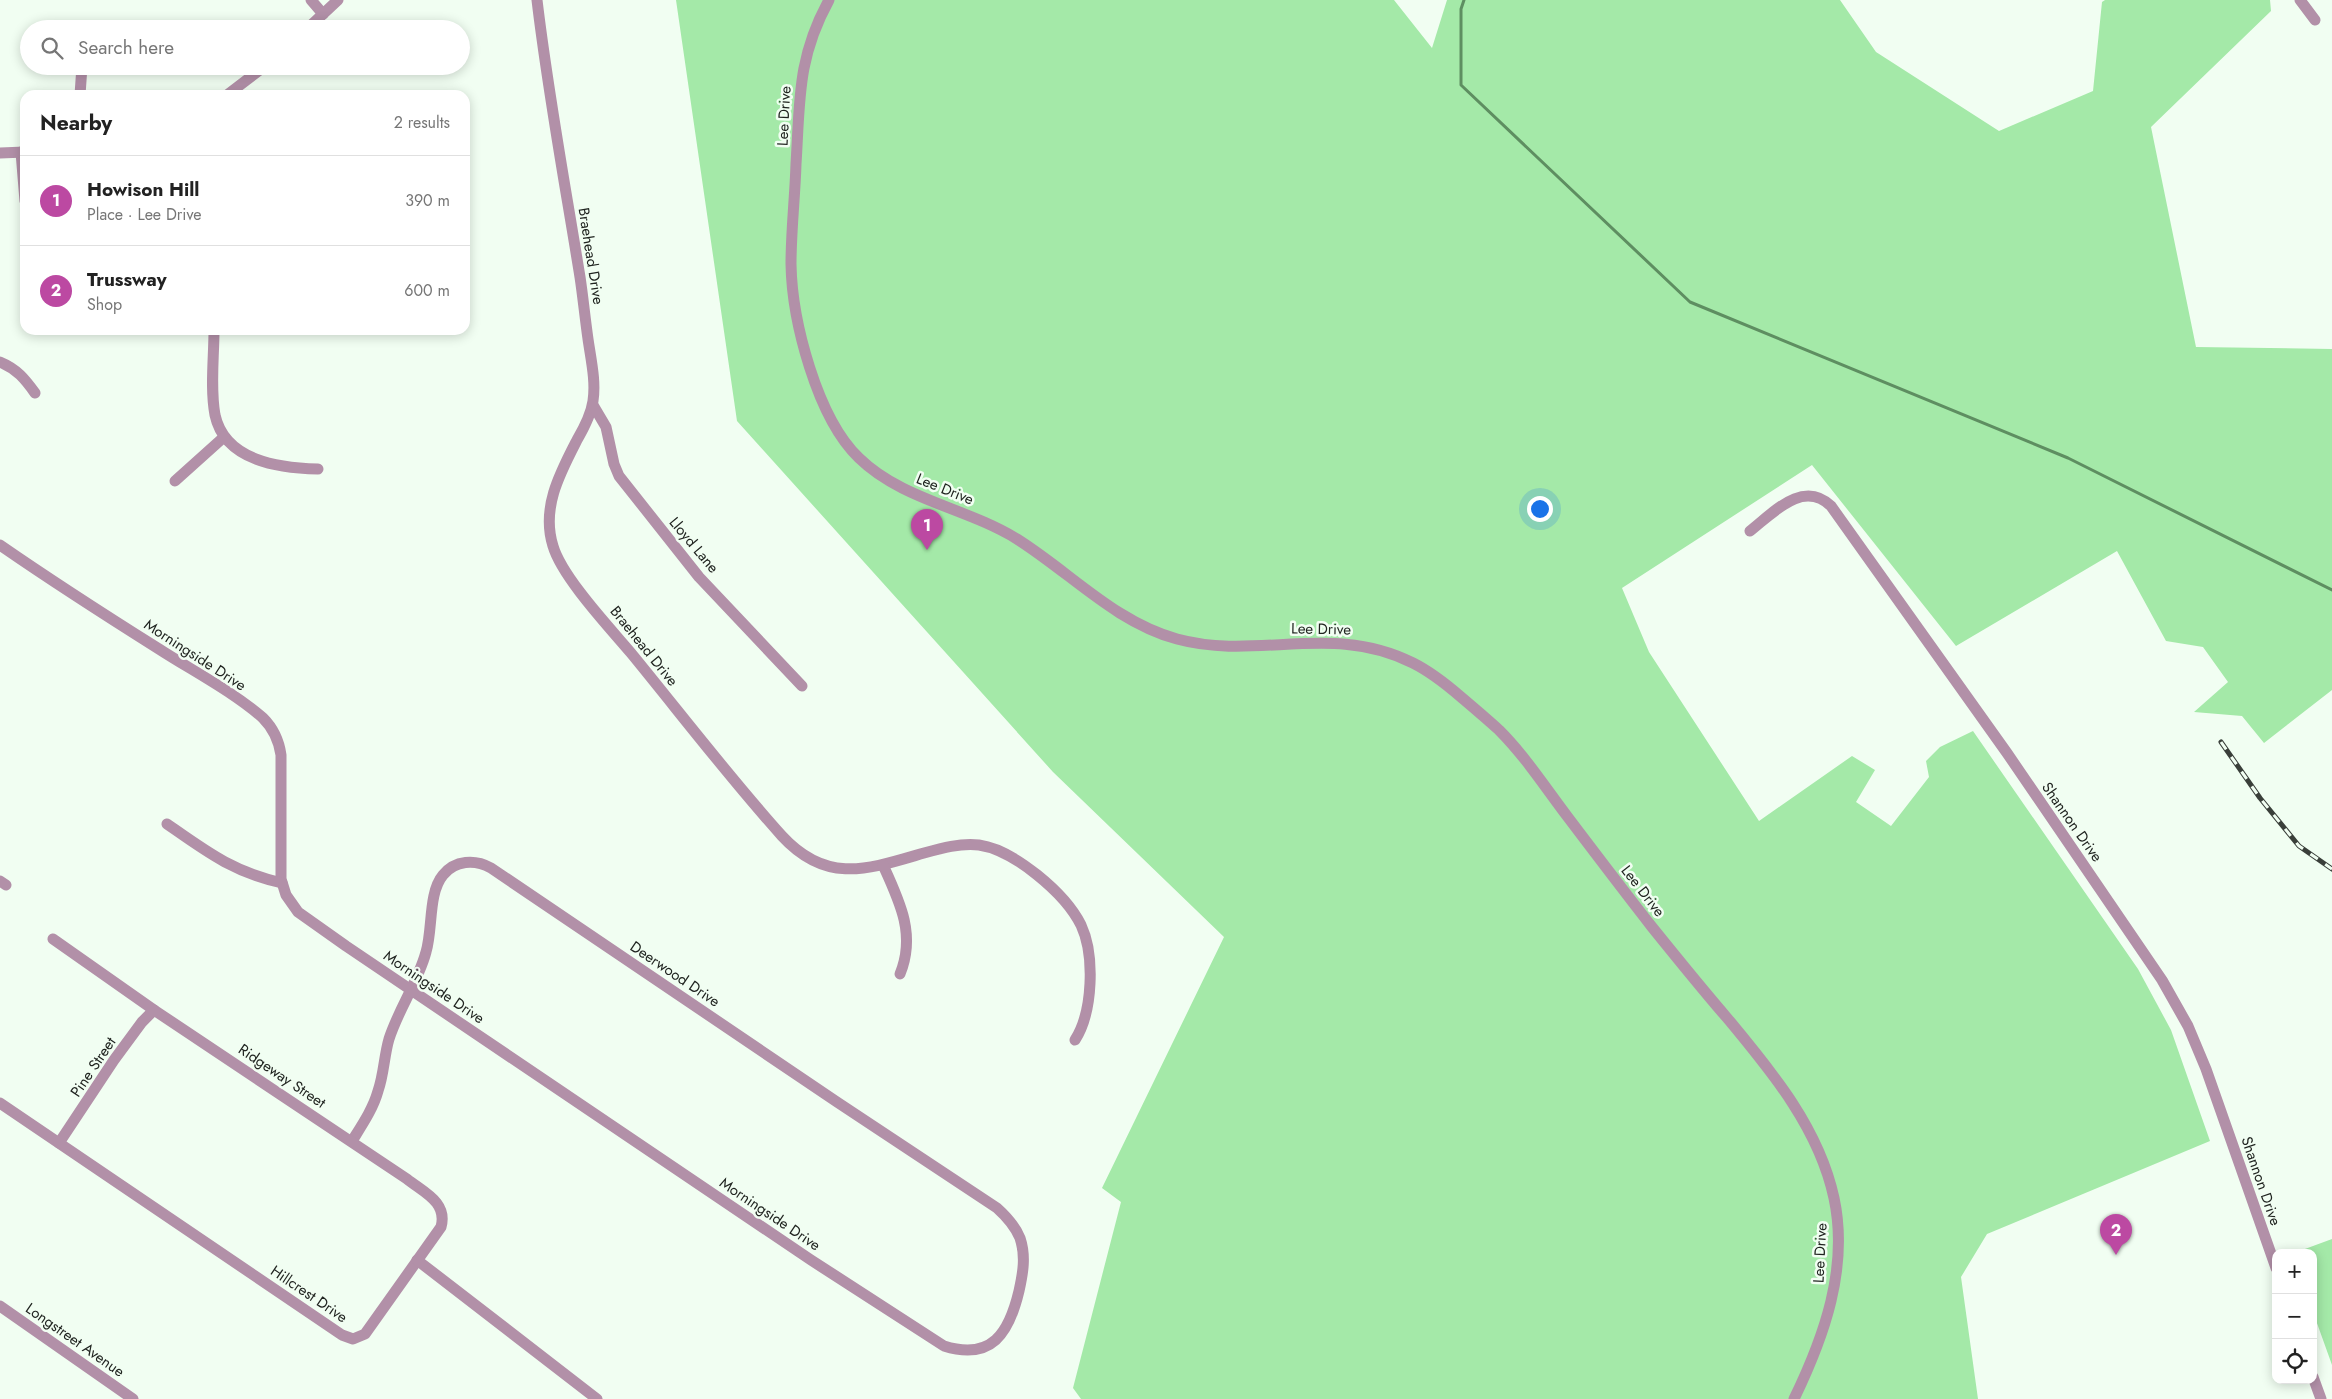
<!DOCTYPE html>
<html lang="en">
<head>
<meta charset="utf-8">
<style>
  body { margin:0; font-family:Jost,sans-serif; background:#f2f2f2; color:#222 }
  .controls { position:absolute; right:15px; bottom:15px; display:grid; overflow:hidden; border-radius:10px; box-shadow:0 2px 12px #0003 }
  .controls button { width:45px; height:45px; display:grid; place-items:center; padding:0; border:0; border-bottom:1px solid #e0e0e0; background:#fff; color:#222; font:25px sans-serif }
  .you { position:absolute; left:1539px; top:508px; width:18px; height:18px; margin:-12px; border:4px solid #fff; border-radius:50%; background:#1a73e8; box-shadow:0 0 0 8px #1a73e833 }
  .badge { display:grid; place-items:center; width:32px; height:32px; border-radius:50%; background:#bc49a2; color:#fff; font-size:16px; font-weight:700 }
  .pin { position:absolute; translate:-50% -41px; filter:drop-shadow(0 1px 2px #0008) }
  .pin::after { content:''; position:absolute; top:26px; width:18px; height:15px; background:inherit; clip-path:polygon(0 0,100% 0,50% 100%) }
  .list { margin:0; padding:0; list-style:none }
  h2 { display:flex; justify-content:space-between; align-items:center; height:65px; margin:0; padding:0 20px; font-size:21px }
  h2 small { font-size:16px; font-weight:400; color:#767676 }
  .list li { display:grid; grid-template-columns:32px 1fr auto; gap:15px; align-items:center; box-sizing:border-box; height:90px; padding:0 20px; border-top:1px solid #e0e0e0 }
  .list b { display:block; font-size:19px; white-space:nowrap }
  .list p { margin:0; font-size:16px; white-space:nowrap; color:#767676 }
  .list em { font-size:16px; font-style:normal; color:#767676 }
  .icon { flex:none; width:28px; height:28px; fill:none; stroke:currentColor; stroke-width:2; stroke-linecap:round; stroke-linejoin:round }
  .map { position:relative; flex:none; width:2332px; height:1399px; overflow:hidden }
  .search { position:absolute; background:#fff; box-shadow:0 2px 12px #0003; left:20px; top:20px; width:450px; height:55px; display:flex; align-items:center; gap:12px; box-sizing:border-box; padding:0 18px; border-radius:28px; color:#767676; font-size:19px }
  .panel { position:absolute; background:#fff; box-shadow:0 2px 12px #0003; left:20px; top:90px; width:450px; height:245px; border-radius:15px }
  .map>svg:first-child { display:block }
  .green { fill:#a4e9a8 }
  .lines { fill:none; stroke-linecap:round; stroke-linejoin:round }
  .stream { stroke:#5e8e61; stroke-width:3 }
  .minor { stroke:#b290a8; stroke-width:11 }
  .rail-casing { stroke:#3a3f3a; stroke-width:5 }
  .rail { stroke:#f1fef2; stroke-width:3; stroke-dasharray:9; stroke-linecap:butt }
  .labels { text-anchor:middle; stroke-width:5; stroke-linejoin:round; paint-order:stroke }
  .street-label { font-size:15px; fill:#202420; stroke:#f1fef2 }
</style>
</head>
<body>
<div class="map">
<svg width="2332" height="1399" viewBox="0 0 2332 1399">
  <rect width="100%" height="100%" fill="#f1fef2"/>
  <!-- green -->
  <g class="green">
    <polygon points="676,0 1394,0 1432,48 1447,0 1840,0 1876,52 1999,131 2093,91 2102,2 2105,0 2270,0 2271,11 2151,127 2196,347 2332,349 2332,690 2264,743 2242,716 2194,712 2228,682 2203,647 2166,641 2117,551 1956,646 1812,465 1622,588 1649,652 1759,821 1852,756 1875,770 1856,802 1891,826 1929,777 1926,761 1940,747 1973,731 2138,969 2171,1030 2210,1141 1987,1234 1961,1277 1978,1399 1081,1399 1073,1388 1121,1202 1102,1188 1224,937 1053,772 737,421"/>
    <polygon points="2332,1239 2332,1365 2313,1312 2313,1253 2294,1253"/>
  </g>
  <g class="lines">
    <!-- stream -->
    <polyline class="stream" points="1464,0 1461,9 1461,85 1690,302 2068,458 2332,590"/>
    <!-- minor -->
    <g class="minor">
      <polyline points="311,0 323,14"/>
      <path d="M537,0C548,93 565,184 580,277C583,297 585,318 588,339C591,360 596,381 593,401C591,415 584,428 577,440C560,473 541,508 553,546C562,577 609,627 631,653C681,714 729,777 782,836C827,885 869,869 924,853C942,848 960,843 979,845C1014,850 1065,893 1081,925C1095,955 1093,1012 1075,1040"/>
      <path d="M829,0C797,58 800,101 796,164C795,197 791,231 791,264C792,321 817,418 859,458C902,500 967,508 1017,539C1071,573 1115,622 1177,639C1258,661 1332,622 1413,663C1431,672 1446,684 1461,697C1474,708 1487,719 1499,730C1525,756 1545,787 1567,816C1595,853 1623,890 1652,927C1677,958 1702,989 1728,1019C1772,1072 1819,1128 1834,1198C1849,1268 1824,1337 1794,1399"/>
      <polyline points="2300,0 2315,20"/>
      <polyline points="307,29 338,0"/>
      <polyline points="80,95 82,66"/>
      <polyline points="227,95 265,66"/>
      <polyline points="21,152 25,201"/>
      <polyline points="0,153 25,152"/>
      <path d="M214,330C214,357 210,388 215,415C225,461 279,468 318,469"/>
      <path d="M0,362C17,369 25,379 35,393"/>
      <polyline points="593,405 606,427 614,464 619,476 699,577 802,686"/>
      <polyline points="175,481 224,437"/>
      <path d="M1750,531C1773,513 1803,479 1831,506L2007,753L2162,980L2188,1026L2206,1069L2276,1268"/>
      <path d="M0,545C52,581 105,615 159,649C193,671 232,691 263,718C273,728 279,741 281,755V879L286,895L298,912L346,946L811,1260L944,1346C992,1361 1009,1333 1019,1291C1023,1273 1026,1256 1020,1238C1015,1226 1007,1217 997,1208L837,1102L491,868C475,859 455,860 443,875C428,893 433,929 426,952C418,982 399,1008 389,1039C384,1056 384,1074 378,1091C373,1109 362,1125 352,1141"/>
      <path d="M167,824C207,852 233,872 282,883"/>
      <path d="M883,865C900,902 916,935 900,974"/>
      <polyline points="0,881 6,885"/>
      <path d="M0,1103L342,1335L353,1339L365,1334L441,1227C448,1202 423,1192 407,1179L154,1010L53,939"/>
      <polyline points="59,1143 114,1060 142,1022 154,1010"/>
      <polyline points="417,1260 597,1399"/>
      <polyline points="0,1306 133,1399"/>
      <polyline points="2313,1377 2321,1399"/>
    </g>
    <!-- rail casing -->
    <g class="rail-casing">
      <polyline id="rail" points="2221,742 2260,798 2299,846 2332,869"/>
    </g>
    <!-- rail -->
    <use href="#rail" class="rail"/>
  </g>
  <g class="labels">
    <!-- street labels -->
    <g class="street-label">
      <text transform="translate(784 116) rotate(-87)" y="5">Lee Drive</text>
      <text transform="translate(591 256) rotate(81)" y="5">Braehead Drive</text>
      <text transform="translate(945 489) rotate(22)" y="5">Lee Drive</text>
      <text transform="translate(694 545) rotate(50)" y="5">Lloyd Lane</text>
      <text transform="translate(1321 629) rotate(1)" y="5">Lee Drive</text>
      <text transform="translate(644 646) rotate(51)" y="5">Braehead Drive</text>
      <text transform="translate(195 655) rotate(33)" y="5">Morningside Drive</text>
      <text transform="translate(2072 822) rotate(55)" y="5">Shannon Drive</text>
      <text transform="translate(1643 891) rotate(52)" y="5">Lee Drive</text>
      <text transform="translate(675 974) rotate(34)" y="5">Deerwood Drive</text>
      <text transform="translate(434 987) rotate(34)" y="5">Morningside Drive</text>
      <text transform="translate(93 1067) rotate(-56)" y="5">Pine Street</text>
      <text transform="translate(282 1076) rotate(34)" y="5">Ridgeway Street</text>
      <text transform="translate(2261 1181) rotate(71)" y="5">Shannon Drive</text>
      <text transform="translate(770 1214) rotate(34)" y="5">Morningside Drive</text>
      <text transform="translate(1820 1253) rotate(-87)" y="5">Lee Drive</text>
      <text transform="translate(309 1294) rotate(34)" y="5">Hillcrest Drive</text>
      <text transform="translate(75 1340) rotate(35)" y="5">Longstreet Avenue</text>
    </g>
  </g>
</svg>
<div class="controls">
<button>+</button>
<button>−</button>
<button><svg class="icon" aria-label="locate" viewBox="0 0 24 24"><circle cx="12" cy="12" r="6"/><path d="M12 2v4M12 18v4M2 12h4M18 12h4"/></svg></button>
</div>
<div class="you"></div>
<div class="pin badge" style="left:927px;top:550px">1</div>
<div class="pin badge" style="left:2116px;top:1255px">2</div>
<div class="search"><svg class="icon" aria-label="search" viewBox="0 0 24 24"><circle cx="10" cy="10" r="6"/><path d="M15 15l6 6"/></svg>Search here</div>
<section class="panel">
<h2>Nearby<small>2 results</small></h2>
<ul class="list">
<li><span class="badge">1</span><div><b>Howison Hill</b><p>Place · Lee Drive</p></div><em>390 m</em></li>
<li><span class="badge">2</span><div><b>Trussway</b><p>Shop</p></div><em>600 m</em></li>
</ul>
</section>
</div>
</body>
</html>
